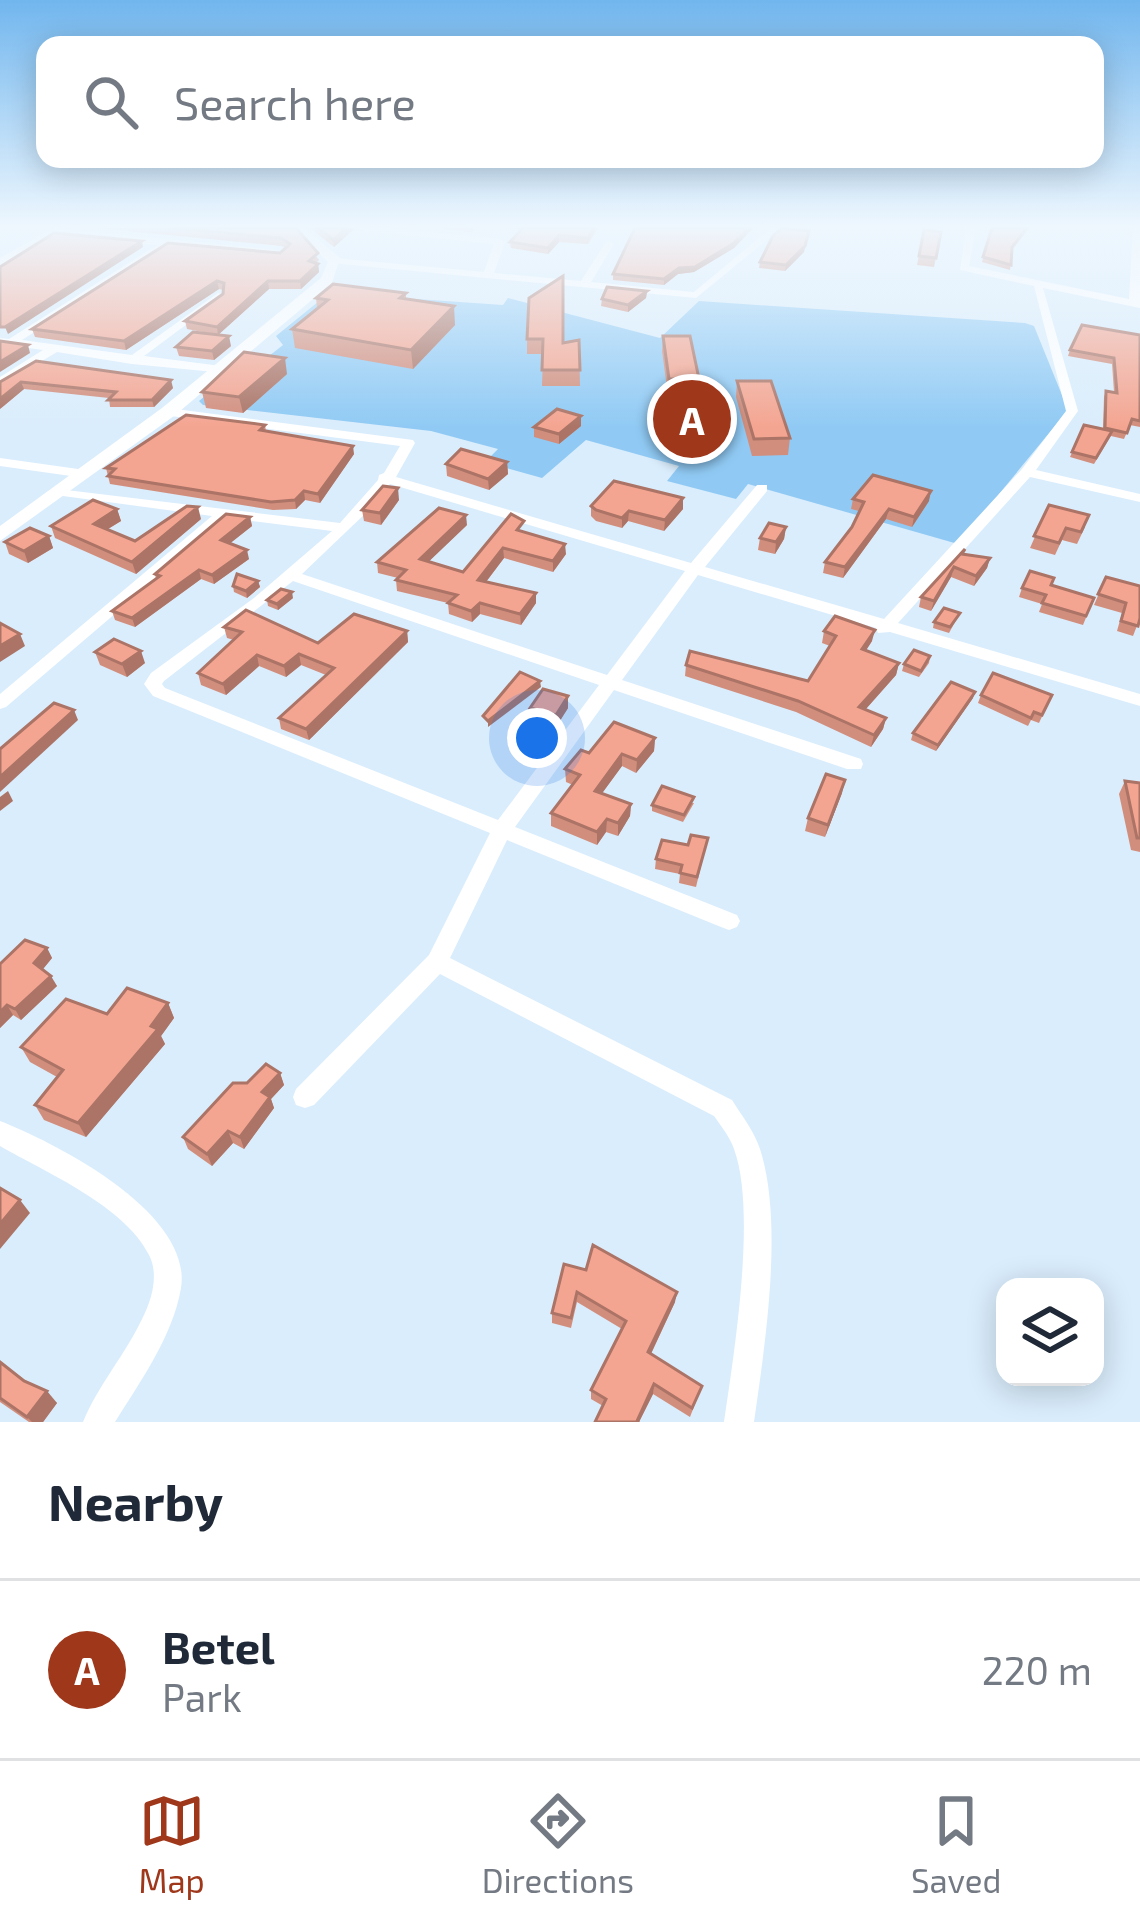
<!DOCTYPE html>
<html lang="en">
<head>
<meta charset="utf-8">
<style>
  body { margin:0; font-family:"Exo 2",sans-serif; background:#f2f2f3; color:#1f2937 }
  .controls { position:absolute; right:36px; bottom:36px; display:grid; overflow:hidden; border-radius:24px; box-shadow:0 6px 30px #0003 }
  .controls button { width:108px; height:108px; display:grid; place-items:center; padding:0; border:0; border-bottom:3px solid #e0e1e3; background:#fff; color:#1f2937; font:60px sans-serif }
  .you { position:absolute; left:537px; top:738px; width:42px; height:42px; margin:-30px; border:9px solid #fff; border-radius:50%; background:#1a73e8; box-shadow:0 0 0 18px #1a73e833 }
  .badge { display:grid; place-items:center; width:78px; height:78px; border-radius:50%; background:#9f371b; color:#fff; font-size:39px; font-weight:700 }
  .pin { position:absolute; translate:-50% -50%; border:6px solid #fff; box-shadow:0 3px 12px #0006 }
  .list { margin:0; padding:0; list-style:none }
  h2 { display:flex; justify-content:space-between; align-items:center; height:156px; margin:0; padding:0 48px; font-size:51px }
  h2 small { font-size:39px; font-weight:400; color:#747a83 }
  .list li { display:grid; grid-template-columns:78px 1fr auto; gap:36px; align-items:center; box-sizing:border-box; height:180px; padding:0 48px; border-top:3px solid #e0e1e3 }
  .list b { display:block; font-size:45px; white-space:nowrap }
  .list p { margin:0; font-size:39px; white-space:nowrap; color:#747a83 }
  .list em { font-size:39px; font-style:normal; color:#747a83 }
  .icon { flex:none; width:66px; height:66px; fill:none; stroke:currentColor; stroke-width:2; stroke-linecap:round; stroke-linejoin:round }
  .map { position:relative; flex:none; width:1140px; height:1422px; overflow:hidden }
  .search { position:absolute; background:#fff; box-shadow:0 6px 30px #0003; left:36px; right:36px; top:36px; height:132px; display:flex; align-items:center; gap:30px; box-sizing:border-box; padding:0 42px; border-radius:24px; color:#747a83; font-size:45px }
  .sheet { height:336px; background:#fff }
  nav { display:flex; justify-content:space-around; align-items:center; box-sizing:border-box; height:168px; border-top:3px solid #e0e1e3; background:#fff; font-size:33px; color:#747a83 }
  nav a { display:grid; justify-items:center; gap:6px }
  nav .on { color:#9f371b }
  .map>svg:first-child { display:block }
  .green { fill:#90caf4 }
  .lines { fill:none; stroke-linecap:round; stroke-linejoin:round }
  .minor { fill:#fff; fill-rule:evenodd }
  .tertiary { fill:#fff; fill-rule:evenodd }
  .wall { fill:#d28e7d }
  .shaded-wall { fill:#ab7466 }
  .building { fill:#f4a591; stroke:#ab7466; stroke-width:3 }
</style>
</head>
<body>
<div class="map">
<svg width="1140" height="1422" viewBox="0 0 1140 1422">
  <rect width="100%" height="100%" fill="#daedfc"/>
  <!-- green -->
  <polygon class="green" points="329,293 503,305 508,298 660,338 699,301 1025,323 1034,326 1068,410 958,544 748,484 736,499 667,481 679,466 586,440 542,478 485,462 498,449 431,431 203,405 199,401 243,364 264,360 283,345 276,336"/>
  <g class="lines">
    <!-- minor -->
    <g class="minor">
      <polygon points="54,228 276,250 281,253 276,256 168,246 22,340 132,355 218,293 222,294 222,298 144,356 221,366 225,367 225,373 132,364 57,352 0,386 0,377 43,350 0,344 0,338 9,339 157,245 55,235 0,265 0,258"/>
      <polygon points="359,228 387,228 500,239 505,242 494,273 581,281 606,242 609,241 614,244 591,282 694,292 771,228 781,228 696,298 331,263 331,259 335,258 484,272 494,244 364,231"/>
      <path d="M966,228H976L969,266L1129,299L1133,228H1140V308L1043,288L1078,411L1036,470L1140,494V502L1030,477L898,623L1140,694V706L890,632L878,633L876,628L698,575L622,680L861,759L863,764L861,769H847L614,690L515,827L737,915L740,921L737,927L729,930L721,927L507,840L450,958L732,1100C742,1116 754,1131 760,1149C784,1223 765,1345 754,1422H724C734,1354 757,1211 734,1149C730,1137 721,1126 714,1116L440,974L314,1105L305,1108L296,1105L293,1097L296,1089L429,955L490,833L153,696L144,684L151,673L254,598L332,531L227,518L6,707L0,709V694L212,516L63,496L58,495V489L340,523L378,480L379,475L384,473L400,446L163,415V409L168,408L413,440L415,443L396,477L691,563L757,485H767V491L705,567L884,619L1022,469L1066,411L1034,286L960,270ZM390,484L685,571L607,675L302,574L369,510ZM293,581L599,685L498,820L165,688L162,684L164,681Z"/>
      <polygon points="0,458 85,470 92,474 85,478 0,466"/>
      <path d="M0,1121C58,1144 193,1213 181,1288C173,1336 140,1382 115,1422H83C98,1385 126,1354 143,1317C152,1299 159,1274 149,1255C125,1206 45,1172 0,1146Z"/>
    </g>
    <!-- tertiary -->
    <polygon class="tertiary" points="291,228 304,228 340,258 332,283 174,416 0,541 0,526 162,408 321,278 328,262"/>
  </g>
  <!-- wall -->
  <g class="wall">
    <polygon points="96,228 296,228 319,260 316,263 318,264 319,272 301,289 269,289 218,335 187,329 185,321 223,294 223,290 219,289 126,350 35,337 32,329 280,253 286,248 282,246"/>
    <polygon points="310,228 354,228 354,229 334,247"/>
    <polygon points="445,228 475,228 472,232 445,229"/>
    <polygon points="502,228 598,228 588,244 559,242 548,254 511,248 510,242 522,229"/>
    <polygon points="635,228 753,228 734,248 694,272 678,274 664,285 613,280 613,274"/>
    <polygon points="992,228 1029,228 1012,250 1010,270 982,262"/>
    <polygon points="924,230 941,232 934,267 917,265"/>
    <polygon points="804,252 785,271 759,268 760,262"/>
    <polygon points="563,276 563,343 579,340 580,386 542,386 543,354 527,354 527,339"/>
    <polygon points="647,291 646,298 628,312 601,306 602,299"/>
    <polygon points="406,293 406,299 455,325 413,369 295,348 292,329 317,308 316,298"/>
    <polygon points="663,336 699,379 697,395 668,395 662,351"/>
    <polygon points="231,346 214,360 179,356 176,347"/>
    <polygon points="1140,346 1140,427 1130,425 1124,439 1111,436 1094,464 1070,457 1084,425 1103,429 1104,397 1106,391 1114,392 1112,364 1068,356 1070,350"/>
    <polygon points="36,361 173,388 154,407 110,407 109,398 24,389 0,409"/>
    <polygon points="287,374 243,413 206,408 202,392"/>
    <polygon points="737,381 790,438 788,455 752,456 736,397"/>
    <polygon points="581,416 581,426 559,444 534,437 534,427"/>
    <polygon points="265,425 266,431 354,454 320,503 305,500 296,509 273,510 110,484 106,468"/>
    <polygon points="507,462 508,474 489,490 447,476 446,464"/>
    <polygon points="683,498 683,509 664,531 628,521 622,528 596,521 591,516 591,506"/>
    <polygon points="853,499 929,501 912,527 886,519 843,578 823,573 825,562 852,527 859,511 851,509"/>
    <polygon points="399,500 381,525 364,521 362,510"/>
    <polygon points="1049,505 1085,527 1077,544 1062,540 1055,555 1030,548"/>
    <polygon points="117,509 121,521 108,529 135,541 201,519 136,574 55,538 51,526"/>
    <polygon points="250,517 252,526 230,543 249,559 214,584 201,579 135,627 115,620 112,611 156,579 155,574"/>
    <polygon points="467,525 429,561 463,572 524,532 566,554 553,572 504,558 486,582 536,603 521,625 480,614 472,622 449,614 448,603 397,591 396,580 398,578 378,573 377,562"/>
    <polygon points="786,527 784,539 775,554 758,550 760,538"/>
    <polygon points="49,536 53,548 28,563 9,554 5,542"/>
    <polygon points="963,554 990,558 987,568 974,586 951,577 931,611 919,607 921,597"/>
    <polygon points="1106,577 1140,618 1133,636 1117,631 1122,613 1094,605"/>
    <polygon points="258,581 260,587 247,598 234,592 233,586"/>
    <polygon points="1051,585 1094,598 1083,625 1039,612 1042,604 1019,597 1022,588"/>
    <polygon points="293,598 278,610 268,606 267,600"/>
    <polygon points="960,613 949,633 933,628 934,622"/>
    <polygon points="224,627 318,643 407,631 408,642 309,740 281,729 279,718 326,675 301,665 286,677 259,666 226,695 201,685 198,673 234,640 227,638"/>
    <polygon points="824,631 872,641 866,650 899,663 896,675 865,710 886,718 883,729 871,747 796,712 685,676 686,665 808,681 830,646 822,643"/>
    <polygon points="95,652 145,663 127,677 100,665"/>
    <polygon points="930,656 929,663 919,677 902,671 904,664"/>
    <polygon points="981,695 1052,695 1039,723 1031,720 1028,726 978,703"/>
    <polygon points="973,698 936,751 911,740 913,733"/>
    <polygon points="530,708 568,708 556,727 531,720"/>
    <polygon points="655,738 654,751 636,773 622,766 602,793 631,804 630,816 618,836 606,832 597,845 551,826 551,813 573,785 566,782 565,769 589,753"/>
    <polygon points="1125,781 1140,783 1140,852 1131,850 1119,794"/>
    <polygon points="842,793 825,837 805,831 808,818"/>
    <polygon points="694,803 683,822 652,811 652,805"/>
    <polygon points="708,838 696,887 679,883 680,874 655,869 656,859"/>
    <polygon points="47,948 52,958 42,970 57,986 21,1020 13,1015 0,1028 0,964"/>
    <polygon points="168,1003 174,1018 161,1036 165,1044 86,1137 44,1120 35,1105 57,1077 30,1062 21,1047 107,1014"/>
    <polygon points="280,1073 284,1085 271,1099 274,1108 244,1149 233,1143 212,1166 188,1149 183,1137 247,1083"/>
    <polygon points="564,1264 675,1302 651,1354 702,1386 690,1417 653,1394 639,1422 603,1406 591,1399 591,1390 622,1329 577,1302 571,1328 552,1323 552,1313"/>
    <polygon points="0,1362 57,1403 43,1422 29,1422 0,1402"/>
  </g>
  <!-- shaded-wall -->
  <g class="shaded-wall">
    <polygon points="346,228 354,229 334,247 333,240"/>
    <polygon points="749,228 753,228 734,248 694,272 678,274 664,285 664,279 679,268"/>
    <polygon points="809,231 804,252 785,271 786,265"/>
    <polygon points="559,235 559,242 548,254 548,248"/>
    <polygon points="142,241 143,247 8,334 5,327"/>
    <polygon points="318,264 319,272 301,289 300,281"/>
    <polygon points="217,281 219,289 126,350 124,341"/>
    <polygon points="268,281 269,289 218,335 217,327"/>
    <polygon points="647,291 646,298 628,312 628,305"/>
    <polygon points="454,306 455,325 413,369 411,350"/>
    <polygon points="229,336 231,346 214,360 212,351"/>
    <polygon points="28,345 30,353 0,372 0,362"/>
    <polygon points="285,358 287,374 243,413 239,397"/>
    <polygon points="171,380 173,388 154,407 152,400"/>
    <polygon points="21,382 24,389 0,409 0,399"/>
    <polygon points="581,416 581,426 559,444 559,434"/>
    <polygon points="353,446 354,454 320,503 318,494"/>
    <polygon points="507,462 508,474 489,490 488,479"/>
    <polygon points="398,488 399,500 381,525 380,513"/>
    <polygon points="304,491 305,500 296,509 295,500"/>
    <polygon points="931,491 929,501 912,527 914,517"/>
    <polygon points="683,498 683,509 664,531 665,520"/>
    <polygon points="198,507 201,519 136,574 132,562"/>
    <polygon points="117,509 121,521 98,535 94,524"/>
    <polygon points="889,509 886,519 843,578 845,567"/>
    <polygon points="629,511 628,521 622,528 622,518"/>
    <polygon points="466,515 467,525 421,569 420,559"/>
    <polygon points="250,517 252,526 223,549 221,540"/>
    <polygon points="786,527 784,539 775,554 776,542"/>
    <polygon points="49,536 53,548 28,563 24,551"/>
    <polygon points="565,544 566,554 553,572 553,561"/>
    <polygon points="503,548 504,558 479,591 478,580"/>
    <polygon points="247,550 249,559 214,584 212,575"/>
    <polygon points="990,558 987,568 974,586 976,576"/>
    <polygon points="954,567 951,577 931,611 934,601"/>
    <polygon points="199,570 201,579 135,627 132,618"/>
    <polygon points="258,581 260,587 247,598 246,591"/>
    <polygon points="292,592 293,598 278,610 277,604"/>
    <polygon points="536,593 536,603 521,625 520,614"/>
    <polygon points="480,603 480,614 472,622 471,611"/>
    <polygon points="875,630 872,641 860,660 862,649"/>
    <polygon points="407,631 408,642 309,740 306,729"/>
    <polygon points="20,634 25,646 0,662 0,646"/>
    <polygon points="141,651 145,663 127,677 122,664"/>
    <polygon points="299,654 301,665 286,677 284,666"/>
    <polygon points="257,655 259,666 226,695 223,684"/>
    <polygon points="899,663 896,675 857,719 859,707"/>
    <polygon points="540,681 541,687 488,727 488,721"/>
    <polygon points="975,692 973,698 936,751 938,745"/>
    <polygon points="568,696 568,708 556,727 556,715"/>
    <polygon points="74,710 78,720 0,792 0,777"/>
    <polygon points="886,718 883,729 871,747 874,735"/>
    <polygon points="655,738 654,751 636,773 637,760"/>
    <polygon points="622,754 622,766 595,803 595,791"/>
    <polygon points="845,780 842,793 825,837 828,825"/>
    <polygon points="8,791 13,801 0,811 0,797"/>
    <polygon points="631,804 630,816 618,836 618,823"/>
    <polygon points="607,819 606,832 597,845 597,832"/>
    <polygon points="47,948 52,958 39,974 34,963"/>
    <polygon points="51,976 57,986 21,1020 15,1009"/>
    <polygon points="168,1003 174,1018 161,1036 165,1044 86,1137 78,1123"/>
    <polygon points="7,1005 13,1015 0,1028 0,1012"/>
    <polygon points="280,1073 284,1085 271,1099 274,1108 244,1149 240,1137 262,1092"/>
    <polygon points="228,1131 233,1143 212,1166 207,1154"/>
    <polygon points="20,1200 30,1213 0,1249 0,1224"/>
    <polygon points="677,1292 675,1302 647,1362 648,1352"/>
    <polygon points="654,1384 653,1394 639,1422 637,1422"/>
    <polygon points="47,1391 57,1403 43,1422 32,1422 27,1417"/>
  </g>
  <!-- building -->
  <g class="building">
    <polygon points="170,228 296,228 318,253 309,261 318,264 300,281 268,281 217,327 185,321 223,294 224,283 217,281 124,341 32,329 168,243 280,253 290,244 281,238"/>
    <polygon points="318,228 346,228 333,240"/>
    <polygon points="523,228 594,228 588,238 559,235 548,248 510,242"/>
    <polygon points="635,228 749,228 734,243 695,267 679,268 664,279 613,274"/>
    <polygon points="782,228 809,231 805,246 786,265 760,262 773,236"/>
    <polygon points="992,228 1027,228 1012,247 1011,265 983,257"/>
    <polygon points="924,230 941,232 936,258 919,256"/>
    <polygon points="54,233 142,241 5,327 0,327 0,267"/>
    <polygon points="563,276 563,343 579,340 580,370 542,370 543,339 527,339 529,298"/>
    <polygon points="333,284 406,293 400,298 454,306 411,350 292,329 328,300 316,298"/>
    <polygon points="607,287 647,291 628,305 602,299"/>
    <polygon points="1082,325 1140,335 1140,421 1132,419 1127,433 1105,428 1106,391 1117,393 1114,358 1070,350"/>
    <polygon points="193,332 229,336 212,351 176,347"/>
    <polygon points="663,336 690,336 699,379 669,379"/>
    <polygon points="0,341 28,345 0,362"/>
    <polygon points="244,352 285,358 239,397 202,392"/>
    <polygon points="36,361 171,380 152,400 108,400 116,392 21,382 0,399 0,382"/>
    <polygon points="737,381 771,381 790,438 754,439"/>
    <polygon points="557,409 581,416 559,434 534,427"/>
    <polygon points="186,415 265,425 260,430 353,446 318,494 304,491 295,500 271,502 108,476 115,469 106,468"/>
    <polygon points="1084,425 1112,431 1096,458 1072,452"/>
    <polygon points="461,449 507,462 488,479 446,464"/>
    <polygon points="873,475 931,491 914,517 889,509 845,567 825,562 852,527 864,502 853,499"/>
    <polygon points="614,481 683,498 665,520 629,511 622,518 596,510 591,506"/>
    <polygon points="383,486 398,488 380,513 362,510"/>
    <polygon points="93,500 117,509 94,524 135,541 187,506 198,507 132,562 51,526"/>
    <polygon points="1049,505 1089,515 1081,532 1066,528 1059,543 1034,536"/>
    <polygon points="439,508 466,515 420,559 463,572 511,514 524,521 517,530 565,544 553,561 503,548 478,580 536,593 520,614 480,603 471,611 448,603 457,595 396,580 406,570 377,562"/>
    <polygon points="226,514 250,517 221,540 247,550 212,575 199,570 132,618 112,611 160,576 155,574"/>
    <polygon points="769,523 786,527 776,542 760,538"/>
    <polygon points="30,528 49,536 24,551 5,542"/>
    <polygon points="965,549 962,554 990,558 976,576 954,567 934,601 921,597"/>
    <polygon points="1030,571 1054,578 1051,585 1094,598 1086,616 1042,603 1046,595 1022,588"/>
    <polygon points="237,574 258,581 246,591 233,586"/>
    <polygon points="1106,577 1140,586 1140,618 1138,626 1121,621 1126,603 1098,594"/>
    <polygon points="281,589 292,592 277,604 267,600"/>
    <polygon points="944,608 960,613 950,627 934,622"/>
    <polygon points="246,610 318,643 354,614 407,631 306,729 279,718 334,668 299,654 284,666 257,655 223,684 198,673 242,632 224,627"/>
    <polygon points="835,616 875,630 862,649 899,663 859,707 886,718 874,735 798,701 686,665 690,651 808,681 836,636 824,631"/>
    <polygon points="0,623 20,634 0,646"/>
    <polygon points="114,639 141,651 122,664 95,652"/>
    <polygon points="914,650 930,656 921,671 904,664"/>
    <polygon points="520,672 540,681 488,721 483,716"/>
    <polygon points="993,673 1052,695 1042,715 1034,712 1031,718 981,695"/>
    <polygon points="951,682 975,692 938,745 913,733"/>
    <polygon points="543,689 568,696 556,715 530,708"/>
    <polygon points="54,703 74,710 0,777 0,749"/>
    <polygon points="614,722 655,738 637,760 622,754 595,791 631,804 618,823 607,819 597,832 551,813 580,775 565,769 581,750 589,753"/>
    <polygon points="826,774 845,780 828,825 808,818"/>
    <polygon points="1125,781 1140,783 1140,838 1137,838"/>
    <polygon points="662,786 694,797 684,815 652,805"/>
    <polygon points="691,835 708,838 697,877 680,873 682,865 656,859 662,840 688,845"/>
    <polygon points="25,940 47,948 34,963 51,976 15,1009 7,1005 0,1012 0,964"/>
    <polygon points="127,988 168,1003 151,1026 158,1029 78,1123 35,1105 63,1070 21,1047 66,999 107,1014"/>
    <polygon points="266,1064 280,1073 262,1092 270,1097 240,1137 228,1131 207,1154 183,1137 233,1083 247,1083"/>
    <polygon points="0,1188 20,1200 0,1224"/>
    <polygon points="593,1245 677,1292 648,1352 702,1386 692,1408 654,1384 637,1421 639,1422 595,1422 606,1399 591,1390 626,1321 577,1292 571,1318 552,1313 564,1264 586,1270"/>
    <polygon points="0,1362 24,1381 47,1391 27,1417 0,1398"/>
  </g>
  <!-- sky -->
  <linearGradient id="sky" x2="0" y2="1"><stop stop-color="#71b6ee"/><stop offset="0.53" stop-color="#eef7fe"/><stop offset="1" stop-color="#eef7fe" stop-opacity="0"/></linearGradient>
  <rect width="1140" height="427" fill="url(#sky)"/>
</svg>
<div class="controls">
<button><svg class="icon" aria-label="layers" viewBox="0 0 24 24"><path d="M12 4l9 5-9 5-9-5zM3 14l9 5 9-5"/></svg></button>
</div>
<div class="you"></div>
<div class="pin badge" style="left:692px;top:419px">A</div>
<div class="search"><svg class="icon" aria-label="search" viewBox="0 0 24 24"><circle cx="10" cy="10" r="6"/><path d="M15 15l6 6"/></svg>Search here</div>
</div>
<section class="sheet">
<h2>Nearby<small></small></h2>
<ul class="list">
<li><span class="badge">A</span><div><b>Betel</b><p>Park</p></div><em>220 m</em></li>
</ul>
</section>
<nav>
<a class="on"><svg class="icon" aria-label="map" viewBox="0 0 24 24"><path d="M3 6l6-2 6 2 6-2v14l-6 2-6-2-6 2zM9 4v14M15 6v14"/></svg>Map</a>
<a><svg class="icon" aria-label="directions" viewBox="0 0 24 24"><path d="M12 3l9 9-9 9-9-9zM9 14v-3h6M13 9l2 2-2 2"/></svg>Directions</a>
<a><svg class="icon" aria-label="saved" viewBox="0 0 24 24"><path d="M7 4h10v16l-5-4-5 4z"/></svg>Saved</a>
</nav>
</body>
</html>
